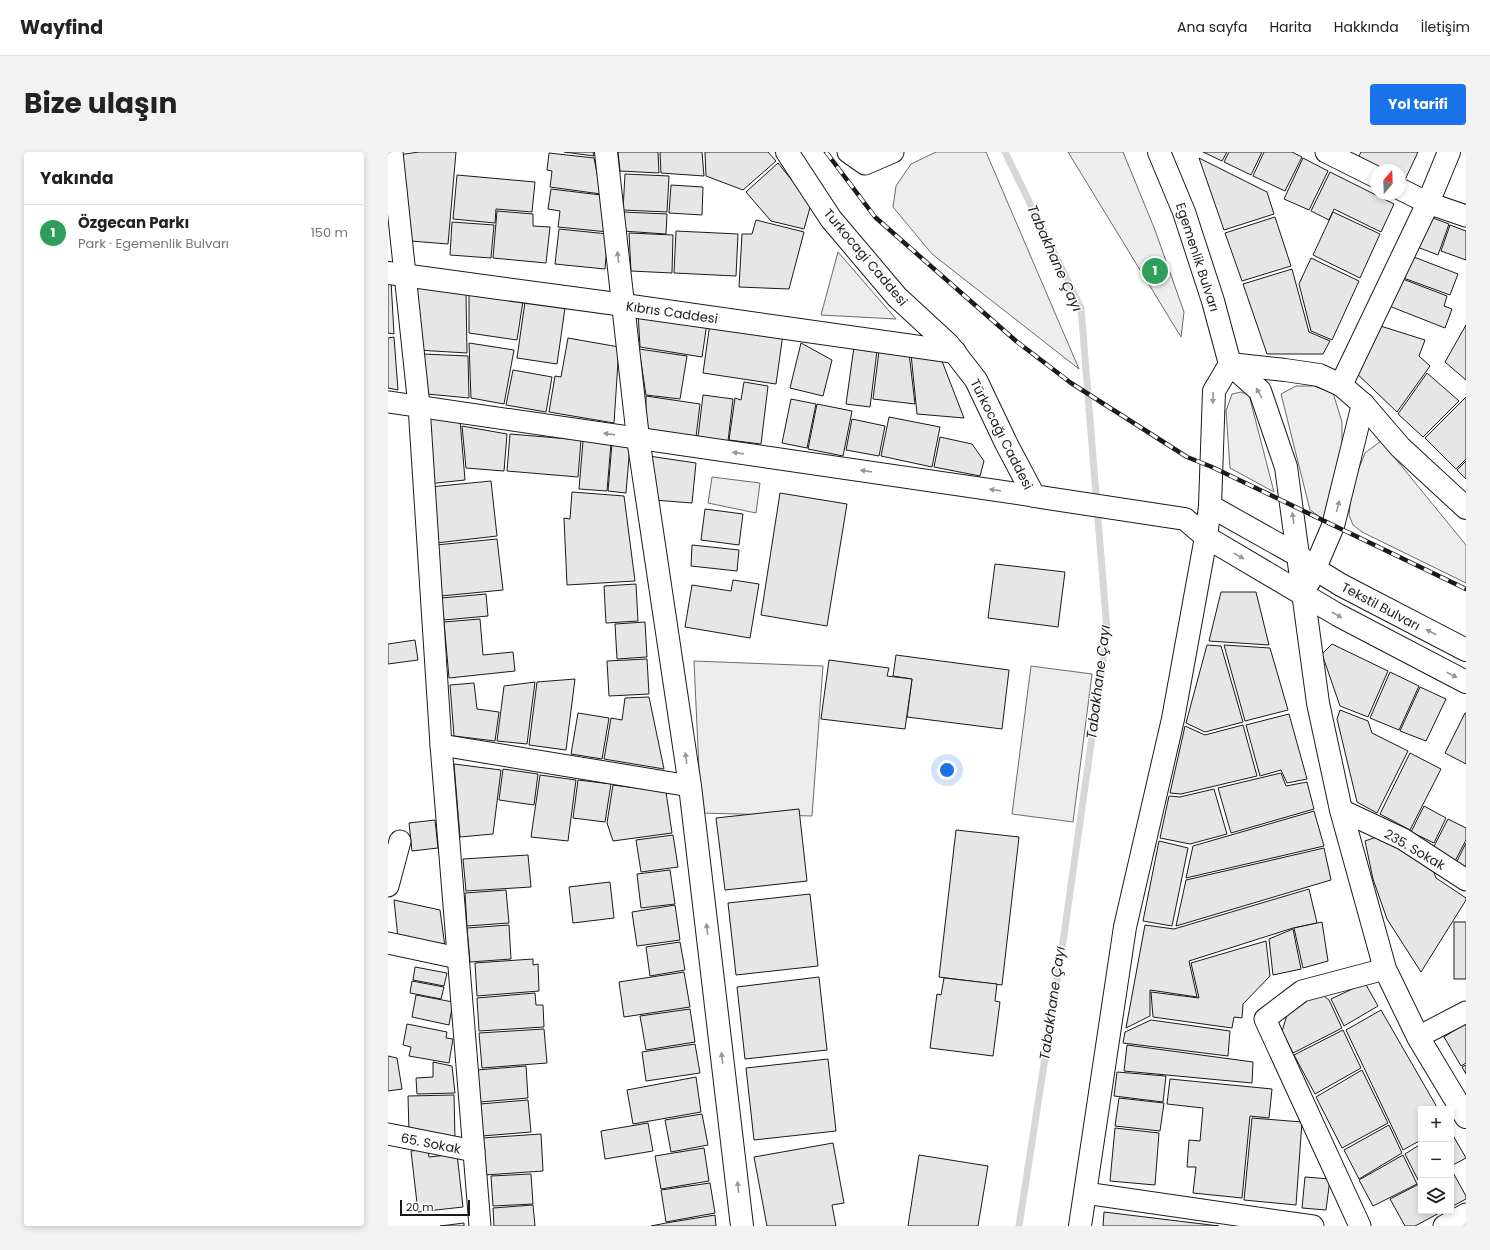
<!DOCTYPE html>
<html lang="tr">
<meta charset="utf-8">
<style>
:root{--surface:#fff;--page:#f2f2f2;--text:#222;--muted:#767676;--line:#e0e0e0;--accent:#1a73e8}
body{margin:0;font-family:Poppins,sans-serif;background:var(--page);color:var(--text)}
.controls{position:absolute;right:12px;bottom:12px;display:grid;overflow:hidden;border-radius:4px;box-shadow:0 2px 6px #0003}
.controls button{width:36px;height:36px;display:grid;place-items:center;padding:0;border:0;border-bottom:1px solid var(--line);background:var(--surface);color:var(--text);font:20px sans-serif}
.compass{position:absolute;left:982px;top:12px;width:36px;height:36px;border-radius:50%;background:var(--surface);box-shadow:0 2px 6px #0003;rotate:19deg}
.scale{position:absolute;left:12px;bottom:10px;width:70px;box-sizing:border-box;padding-left:4px;border:2px solid #1a1a1a;border-top:0;font-size:11px;line-height:14px;white-space:nowrap;color:#1a1a1a;-webkit-text-stroke:3px #fff;paint-order:stroke}
.you{position:absolute;left:559px;top:618px;width:14px;height:14px;margin:-10px;border:3px solid #fff;border-radius:50%;background:#1a73e8;box-shadow:0 0 0 6px #1a73e833}
.badge{display:grid;place-items:center;width:26px;height:26px;border-radius:50%;background:var(--accent);color:#fff;font-size:13px;font-weight:700}
.pin{position:absolute;translate:-50% -50%;border:2px solid #fff;box-shadow:0 1px 4px #0006}
.list{margin:0;padding:0;list-style:none}
h2{display:flex;justify-content:space-between;align-items:center;height:52px;margin:0;padding:0 16px;font-size:17px}
h2 small{font-size:13px;font-weight:400;color:var(--muted)}
.list li{display:grid;grid-template-columns:26px 1fr auto;gap:12px;align-items:center;box-sizing:border-box;height:56px;padding:0 16px;border-top:1px solid var(--line)}
.list b{display:block;font-size:15px;white-space:nowrap}
.list p{margin:0;font-size:13px;white-space:nowrap;color:var(--muted)}
.list em{font-size:13px;font-style:normal;color:var(--muted)}
.icon{flex:none;width:22px;height:22px;fill:none;stroke:currentColor;stroke-width:2;stroke-linecap:round;stroke-linejoin:round}
.map{position:relative;flex:none;width:1078px;height:1074px;overflow:hidden;border-radius:4px}
header{display:flex;align-items:center;gap:24px;box-sizing:border-box;height:56px;padding:0 20px;background:var(--surface);border-bottom:1px solid var(--line)}
header strong{font-size:19px}
nav{display:flex;gap:22px;margin-inline-start:auto;font-size:14px}
.intro{display:flex;align-items:center;justify-content:space-between;box-sizing:border-box;height:96px;padding:0 24px}
h1{margin:0;font-size:28px}
.button{padding:10px 18px;border-radius:4px;background:var(--accent);color:#fff;font-size:14px;font-weight:700}
main{display:flex;gap:24px;padding:0 24px}
aside{flex:1;background:var(--surface);border-radius:4px;box-shadow:0 2px 6px #0003}
.map>svg:first-child{display:block}
.green{fill:#ededed;stroke:#6a6a6a}
.lines{fill:none;stroke-linecap:round;stroke-linejoin:round}
.stream{stroke:#d7d7d7;stroke-width:7}
.building{fill:#e6e6e6;stroke:#1a1a1a}
.street-casing{stroke:#1a1a1a;stroke-width:23}
.secondary-casing{stroke:#1a1a1a;stroke-width:24}
.street{stroke:#fff;stroke-width:21}
.secondary{stroke:#fff;stroke-width:22}
.rail-casing{stroke:#1a1a1a;stroke-width:4.5}
.rail{stroke:#fff;stroke-width:3;stroke-dasharray:9;stroke-linecap:butt}
.oneway{fill:#989898}
.labels{text-anchor:middle;stroke-width:3;stroke-linejoin:round;paint-order:stroke}
.street-label{font-size:13px;fill:#1a1a1a;stroke:#fff}
.water-label{font-size:14px;font-style:italic;fill:#1a1a1a;stroke:#fff}
</style>
<header>
<strong>Wayfind</strong>
<nav><a>Ana sayfa</a><a>Harita</a><a>Hakkında</a><a>İletişim</a></nav>
</header>
<div class="intro"><h1>Bize ulaşın</h1><a class="button">Yol tarifi</a></div>
<main>
<aside>
<h2>Yakında<small></small></h2>
<ul class="list">
<li><span class="badge" style="background:#2e9e5b">1</span><div><b>Özgecan Parkı</b><p>Park · Egemenlik Bulvarı</p></div><em>150 m</em></li>
</ul>
</aside>
<div class="map">
<svg width="1078" height="1074" viewBox="0 0 1078 1074">
<rect width="100%" height="100%" fill="#fff"/>
<g class="green">
<polygon points="548,0 598,0 691,217 544,102 505,55 508,34 523,12"/>
<polygon points="680,0 735,0 767,78 796,160 793,185"/>
<polygon points="450,100 508,167 433,163"/>
<polygon points="908,234 926,234 945,241 954,270 954,310 935,367 922,358 893,242"/>
<polygon points="853,240 861,243 886,340 842,316 838,259 844,242"/>
<polygon points="993,289 1078,393 1078,431 974,380 965,373 961,363 964,334 977,301"/>
<polygon points="324,325 372,331 368,361 320,351"/>
<polygon points="306,509 435,514 424,664 313,661"/>
<polygon points="643,514 704,522 685,670 624,662"/>
</g>
<g class="lines">
<polyline class="stream" points="617,0 693,156 719,479 675,790 631,1074"/>
</g>
<g class="building">
<polygon points="31,0 68,0 60,92 23,89 10,3"/>
<polygon points="176,0 205,0 206,4"/>
<polygon points="230,0 270,0 271,21 232,19"/>
<polygon points="272,0 314,0 316,24 273,21"/>
<polygon points="317,0 380,0 388,9 355,38 318,24"/>
<polygon points="815,0 839,0 834,9"/>
<polygon points="841,0 874,0 863,23 836,10"/>
<polygon points="876,0 904,0 914,5 897,39 865,24"/>
<polygon points="973,0 1030,0 1016,30 1012,28 1012,18 992,18 970,6"/>
<polygon points="161,1 206,6 213,42 162,35 164,19 159,18"/>
<polygon points="811,6 879,40 886,62 836,78"/>
<polygon points="915,6 940,19 921,58 896,47"/>
<polygon points="390,11 423,52 416,77 383,69 358,40"/>
<polygon points="942,20 1006,52 993,80 946,57 941,68 923,59"/>
<polygon points="237,22 281,24 279,60 235,58"/>
<polygon points="69,23 147,30 144,60 108,57 107,71 65,67"/>
<polygon points="283,33 315,35 314,63 281,61"/>
<polygon points="163,37 213,43 220,80 170,75 172,59 160,57"/>
<polygon points="109,59 145,62 145,74 162,75 158,111 105,106"/>
<polygon points="235,60 279,62 278,82 234,79"/>
<polygon points="945,60 992,82 972,126 925,103"/>
<polygon points="1037,63 1061,72 1050,103 1024,93"/>
<polygon points="887,65 903,114 854,129 837,81"/>
<polygon points="368,68 416,80 401,137 351,135 354,82 364,82"/>
<polygon points="64,70 106,73 103,106 62,103"/>
<polygon points="1062,73 1078,79 1078,108 1053,99"/>
<polygon points="171,77 220,82 217,117 167,112"/>
<polygon points="288,79 350,82 348,124 286,121"/>
<polygon points="241,81 285,83 284,121 243,119"/>
<polygon points="1018,102 1070,122 1062,143 1010,124"/>
<polygon points="923,106 971,129 944,188 923,179 911,132"/>
<polygon points="904,117 921,180 942,189 935,202 879,202 855,132"/>
<polygon points="1007,124 1059,144 1056,154 1064,157 1057,176 996,152"/>
<polygon points="0,129 3,129 6,182 0,181"/>
<polygon points="24,132 78,141 79,201 29,198"/>
<polygon points="81,141 135,149 129,188 81,181"/>
<polygon points="137,150 177,156 169,212 129,206"/>
<polygon points="250,160 319,171 314,205 252,195"/>
<polygon points="322,171 395,182 388,232 315,221"/>
<polygon points="983,171 1037,188 1031,204 1042,214 1009,260 964,217"/>
<polygon points="1078,173 1078,228 1057,210"/>
<polygon points="6,185 10,238 0,236 0,186"/>
<polygon points="180,186 231,195 226,271 161,260 167,224 173,225"/>
<polygon points="81,191 126,198 116,252 83,246"/>
<polygon points="413,191 444,208 435,244 402,236"/>
<polygon points="466,195 489,199 482,255 458,252"/>
<polygon points="251,197 299,204 292,247 258,243"/>
<polygon points="491,199 521,201 527,252 485,247"/>
<polygon points="35,202 80,204 81,246 39,242"/>
<polygon points="523,202 552,204 576,266 529,262"/>
<polygon points="125,218 164,225 158,260 118,253"/>
<polygon points="1039,221 1071,249 1035,285 1010,262"/>
<polygon points="356,230 380,234 373,292 341,288 347,246 353,248"/>
<polygon points="315,243 345,247 340,289 310,285"/>
<polygon points="258,244 312,252 308,285 258,278"/>
<polygon points="1078,245 1078,307 1068,317 1037,286"/>
<polygon points="403,247 428,252 419,296 394,291"/>
<polygon points="429,252 464,259 455,304 420,297"/>
<polygon points="41,261 72,268 77,328 39,332"/>
<polygon points="501,265 552,275 544,315 493,304"/>
<polygon points="464,267 497,274 491,304 458,298"/>
<polygon points="74,274 119,282 116,319 78,316"/>
<polygon points="122,282 193,288 190,325 119,319"/>
<polygon points="552,285 584,292 596,309 592,324 546,315"/>
<polygon points="195,289 223,291 219,339 191,337"/>
<polygon points="224,291 242,293 238,341 220,339"/>
<polygon points="261,304 308,311 304,351 266,348"/>
<polygon points="1078,309 1078,327 1069,318"/>
<polygon points="103,329 109,384 48,391 42,335"/>
<polygon points="184,340 236,344 247,429 179,433 176,366 182,367"/>
<polygon points="392,341 459,352 439,474 373,463"/>
<polygon points="317,357 355,362 351,393 313,388"/>
<polygon points="109,387 115,438 53,444 48,393"/>
<polygon points="304,393 351,398 349,419 303,414"/>
<polygon points="607,412 677,420 670,475 600,466"/>
<polygon points="345,428 371,432 362,486 297,475 304,433 343,439"/>
<polygon points="248,432 250,469 218,471 216,434"/>
<polygon points="833,440 868,440 881,493 821,489"/>
<polygon points="98,442 100,464 56,468 53,446"/>
<polygon points="92,467 95,503 125,500 127,519 61,526 56,470"/>
<polygon points="257,470 259,505 229,507 227,472"/>
<polygon points="27,488 30,508 0,512 0,492"/>
<polygon points="944,492 1000,519 980,565 952,554 934,502"/>
<polygon points="819,493 833,494 855,570 817,580 798,571"/>
<polygon points="836,493 882,496 900,558 857,569"/>
<polygon points="508,503 621,518 614,577 519,565 524,527 505,524"/>
<polygon points="259,507 261,542 221,544 219,509"/>
<polygon points="441,508 501,516 499,524 524,527 517,577 433,567"/>
<polygon points="1002,520 1031,534 1011,578 982,566"/>
<polygon points="187,527 178,598 141,593 149,530"/>
<polygon points="147,530 139,592 109,589 116,534"/>
<polygon points="86,531 89,557 111,560 107,589 66,584 62,533"/>
<polygon points="1032,535 1058,547 1038,589 1012,579"/>
<polygon points="261,545 276,617 216,607 223,566 234,568 237,546"/>
<polygon points="952,558 980,569 984,581 1020,599 989,661 969,650 949,567"/>
<polygon points="190,561 221,566 214,607 183,602"/>
<polygon points="1077,561 1078,561 1078,612 1057,601"/>
<polygon points="901,562 919,627 899,631 893,618 872,624 858,573"/>
<polygon points="855,573 869,624 793,642 782,641 797,574 817,583"/>
<polygon points="1022,601 1053,617 1022,678 992,662"/>
<polygon points="66,612 113,618 105,682 72,685"/>
<polygon points="115,617 150,622 146,653 111,648"/>
<polygon points="893,621 898,634 919,630 926,657 843,681 830,636"/>
<polygon points="152,623 188,628 180,689 143,685"/>
<polygon points="190,628 223,632 217,670 185,666"/>
<polygon points="225,633 278,640 284,681 225,689 219,671"/>
<polygon points="826,637 839,682 802,692 772,686 781,644 792,645"/>
<polygon points="1036,654 1058,666 1046,691 1023,680"/>
<polygon points="411,657 419,729 337,738 328,666"/>
<polygon points="926,659 936,694 798,726 805,694"/>
<polygon points="1060,667 1078,676 1078,688 1065,713 1042,702"/>
<polygon points="47,668 50,696 24,699 21,671"/>
<polygon points="568,678 631,685 614,833 551,825"/>
<polygon points="285,683 290,715 253,720 248,688"/>
<polygon points="991,684 1043,713 1048,726 1078,746 1078,748 1033,820 999,767 985,727 977,689"/>
<polygon points="771,689 800,696 784,774 755,769"/>
<polygon points="1078,691 1078,719 1067,713"/>
<polygon points="936,696 943,728 788,774 798,728"/>
<polygon points="140,703 143,735 78,739 75,707"/>
<polygon points="282,718 287,752 253,756 249,722"/>
<polygon points="222,730 226,766 185,771 181,735"/>
<polygon points="921,737 929,771 905,776 801,809 809,845 762,838 762,864 738,876 757,773 786,777"/>
<polygon points="118,738 121,771 79,774 77,741"/>
<polygon points="422,742 430,814 348,823 340,751"/>
<polygon points="6,748 52,758 57,795 10,786"/>
<polygon points="287,753 292,788 249,794 244,760"/>
<polygon points="934,770 940,809 915,816 906,776"/>
<rect x="1066" y="770" width="12" height="57"/>
<polygon points="121,773 123,807 82,810 79,776"/>
<polygon points="905,777 913,817 885,823 881,787"/>
<polygon points="878,789 882,824 855,852 854,866 846,865 844,876 765,865 763,840 811,846 803,811"/>
<polygon points="292,790 297,818 262,824 258,795"/>
<polygon points="145,807 145,813 150,812 151,839 89,844 87,811"/>
<polygon points="27,815 59,821 56,834 25,828"/>
<polygon points="296,820 302,855 236,865 231,830"/>
<polygon points="431,825 439,898 357,907 349,835"/>
<polygon points="556,826 609,832 607,849 612,850 605,904 542,896 549,842 553,843"/>
<polygon points="24,829 56,835 53,847 22,841"/>
<polygon points="977,831 990,854 956,874 943,847"/>
<polygon points="147,841 148,853 155,853 156,875 91,879 89,846"/>
<polygon points="932,841 941,848 954,876 905,901 894,879 901,857"/>
<polygon points="28,843 65,850 61,873 24,865"/>
<polygon points="302,857 307,890 258,898 252,864"/>
<polygon points="993,858 1050,957 1033,957 1033,988 1015,998 958,878"/>
<polygon points="763,868 842,879 840,904 735,891 737,880"/>
<polygon points="1078,871 1078,911 1073,914 1056,885"/>
<polygon points="19,872 59,880 58,886 65,887 61,911 21,904 23,895 15,893"/>
<polygon points="156,877 159,911 94,916 91,881"/>
<polygon points="955,878 973,916 927,942 906,903"/>
<polygon points="307,892 312,921 258,929 254,900"/>
<polygon points="739,893 865,910 864,931 736,919"/>
<polygon points="0,904 9,906 14,937 0,939"/>
<polygon points="440,907 448,979 366,988 358,916"/>
<polygon points="45,910 64,914 67,941 29,942 28,926 45,925"/>
<polygon points="1078,913 1078,922 1074,915"/>
<polygon points="138,914 140,946 92,950 89,918"/>
<polygon points="974,918 1000,971 954,996 928,945"/>
<polygon points="729,920 778,924 775,950 726,944"/>
<polygon points="308,925 313,960 245,972 239,938"/>
<polygon points="782,927 884,937 881,966 862,964 854,1046 805,1041 808,1015 799,1015 801,988 812,989 815,956 779,952"/>
<polygon points="66,943 67,987 21,981 20,944"/>
<polygon points="731,946 776,951 772,979 727,974"/>
<polygon points="140,948 143,980 94,984 92,952"/>
<polygon points="314,962 320,993 283,1000 277,968"/>
<polygon points="864,966 914,970 908,1053 856,1048"/>
<polygon points="260,971 265,999 217,1007 213,979"/>
<polygon points="1001,973 1014,1001 971,1027 956,998"/>
<polygon points="727,976 771,981 767,1033 722,1029"/>
<polygon points="1063,980 1078,1006 1063,1014"/>
<polygon points="153,982 155,1019 97,1023 94,986"/>
<polygon points="445,991 456,1051 444,1053 448,1074 379,1074 366,1005"/>
<polygon points="1033,992 1033,1029 1031,1030 1017,1002"/>
<polygon points="316,996 321,1029 273,1037 267,1004"/>
<polygon points="40,997 41,1005 69,1002 75,1055 30,1060 23,999"/>
<polygon points="531,1003 600,1014 590,1074 520,1074"/>
<polygon points="1015,1003 1029,1032 985,1054 971,1028"/>
<polygon points="1063,1017 1078,1044 1078,1047 1063,1055"/>
<polygon points="143,1022 145,1052 105,1054 103,1024"/>
<polygon points="917,1025 942,1027 938,1058 914,1056"/>
<polygon points="322,1031 327,1061 278,1070 273,1038"/>
<polygon points="1033,1031 1033,1059 1055,1059 1027,1074 1017,1074 1002,1047"/>
<polygon points="145,1053 147,1074 106,1074 105,1056"/>
<polygon points="716,1060 831,1074 715,1074"/>
<polygon points="327,1063 328,1074 263,1074 278,1071"/>
<polygon points="76,1071 76,1074 52,1074"/>
</g>
<g class="lines">
<defs>
<g id="street">
<polyline points="4,0 31,254 53,593 92,1074"/>
<polyline points="460,0 477,12 505,0"/>
<polyline points="938,0 988,25"/>
<polyline points="1012,37 1040,51 1078,64"/>
<polyline points="0,250 646,344"/>
<polyline points="53,593 302,634"/>
<polyline points="953,658 1015,687 1078,728"/>
<polyline points="0,734 12,689"/>
<polyline points="0,791 70,806"/>
<polyline points="1030,885 1078,860"/>
<polyline points="0,982 86,999"/>
<polyline points="697,1041 925,1074"/>
<polyline points="972,1074 877,867 914,839 997,817"/>
<polyline points="1056,1074 1078,1062"/>
</g>
<g id="secondary">
<polyline points="218,0 250,286 302,634 354,1074"/>
<polyline points="399,0 443,67 509,145 560,192 588,228 618,291 646,344 797,367 818,385 950,463 1078,530"/>
<polyline points="771,0 796,60 825,149 842,212"/>
<polyline points="0,121 236,153 567,200"/>
<polyline points="842,212 872,239 898,315 930,551 953,658 997,817 1030,885 1078,965"/>
<polyline points="842,212 897,218 931,223 953,233 975,252 1012,295 1078,356"/>
<polyline points="953,233 1040,51 1061,0"/>
<polyline points="822,354 911,404 927,417 953,433 1078,498"/>
<polyline points="921,430 945,374 975,252"/>
<polyline points="692,1074 737,775 785,567 818,385 822,354 826,239 842,212"/>
</g>
</defs>
<use href="#street" class="street-casing"/>
<use href="#secondary" class="secondary-casing"/>
<use href="#street" class="street"/>
<use href="#secondary" class="secondary"/>
<defs>
<polyline id="rail" points="438,0 487,65 628,189 683,231 799,305 824,315 1078,437"/>
</defs>
<use href="#rail" class="rail-casing"/>
<use href="#rail" class="rail"/>
</g>
<defs><path id="oneway-solid" d="M-6-.8H1V-3.2L6.5 0L1 3.2V.8H-6Z"/></defs>
<g class="oneway">
<use href="#oneway-solid" transform="translate(230 105) rotate(-97)"/>
<use href="#oneway-solid" transform="translate(871 241) rotate(-120)"/>
<use href="#oneway-solid" transform="translate(825 246) rotate(92)"/>
<use href="#oneway-solid" transform="translate(221 282) rotate(-172)"/>
<use href="#oneway-solid" transform="translate(350 301) rotate(-172)"/>
<use href="#oneway-solid" transform="translate(478 319) rotate(-172)"/>
<use href="#oneway-solid" transform="translate(607 338) rotate(-172)"/>
<use href="#oneway-solid" transform="translate(950 354) rotate(-76)"/>
<use href="#oneway-solid" transform="translate(905 366) rotate(-98)"/>
<use href="#oneway-solid" transform="translate(851 404) rotate(30)"/>
<use href="#oneway-solid" transform="translate(949 463) rotate(30)"/>
<use href="#oneway-solid" transform="translate(1043 480) rotate(-152)"/>
<use href="#oneway-solid" transform="translate(1064 523) rotate(27)"/>
<use href="#oneway-solid" transform="translate(298 606) rotate(-98)"/>
<use href="#oneway-solid" transform="translate(319 777) rotate(-97)"/>
<use href="#oneway-solid" transform="translate(334 906) rotate(-97)"/>
<use href="#oneway-solid" transform="translate(350 1035) rotate(-97)"/>
</g>
<g class="labels">
<g class="street-label">
<text transform="translate(478 105) rotate(50)" y="5">Turkocagi Caddesi</text>
<text transform="translate(810 105) rotate(72)" y="5">Egemenlik Bulvarı</text>
<text transform="translate(284 160) rotate(8)" y="5">Kıbrıs Caddesi</text>
<text transform="translate(614 282) rotate(63)" y="5">Türkocağı Caddesi</text>
<text transform="translate(993 454) rotate(28)" y="5">Tekstil Bulvarı</text>
<text transform="translate(1027 697) rotate(30)" y="5">235. Sokak</text>
<text transform="translate(43 991) rotate(11)" y="5">65. Sokak</text>
</g>
<g class="water-label">
<text transform="translate(667 106) rotate(66)" y="5">Tabakhane Çayı</text>
<text transform="translate(710 530) rotate(-83)" y="5">Tabakhane Çayı</text>
<text transform="translate(664 851) rotate(-82)" y="5">Tabakhane Çayı</text>
</g>
</g>
</svg>
<div class="controls">
<button>+</button>
<button>−</button>
<button><svg class="icon" aria-label="layers" viewBox="0 0 24 24"><path d="M12 4l9 5-9 5-9-5zM3 14l9 5 9-5"/></svg></button>
</div>
<svg class="compass" viewBox="-18 -18 36 36"><path d="M0-13l5 13h-10z" fill="#e53935"/><path d="M0 13l5-13h-10z" fill="#767676"/></svg>
<div class="scale">20 m</div>
<div class="you"></div>
<div class="pin badge" style="left:767px;top:119px;background:#2e9e5b">1</div>
</div>
</main>
